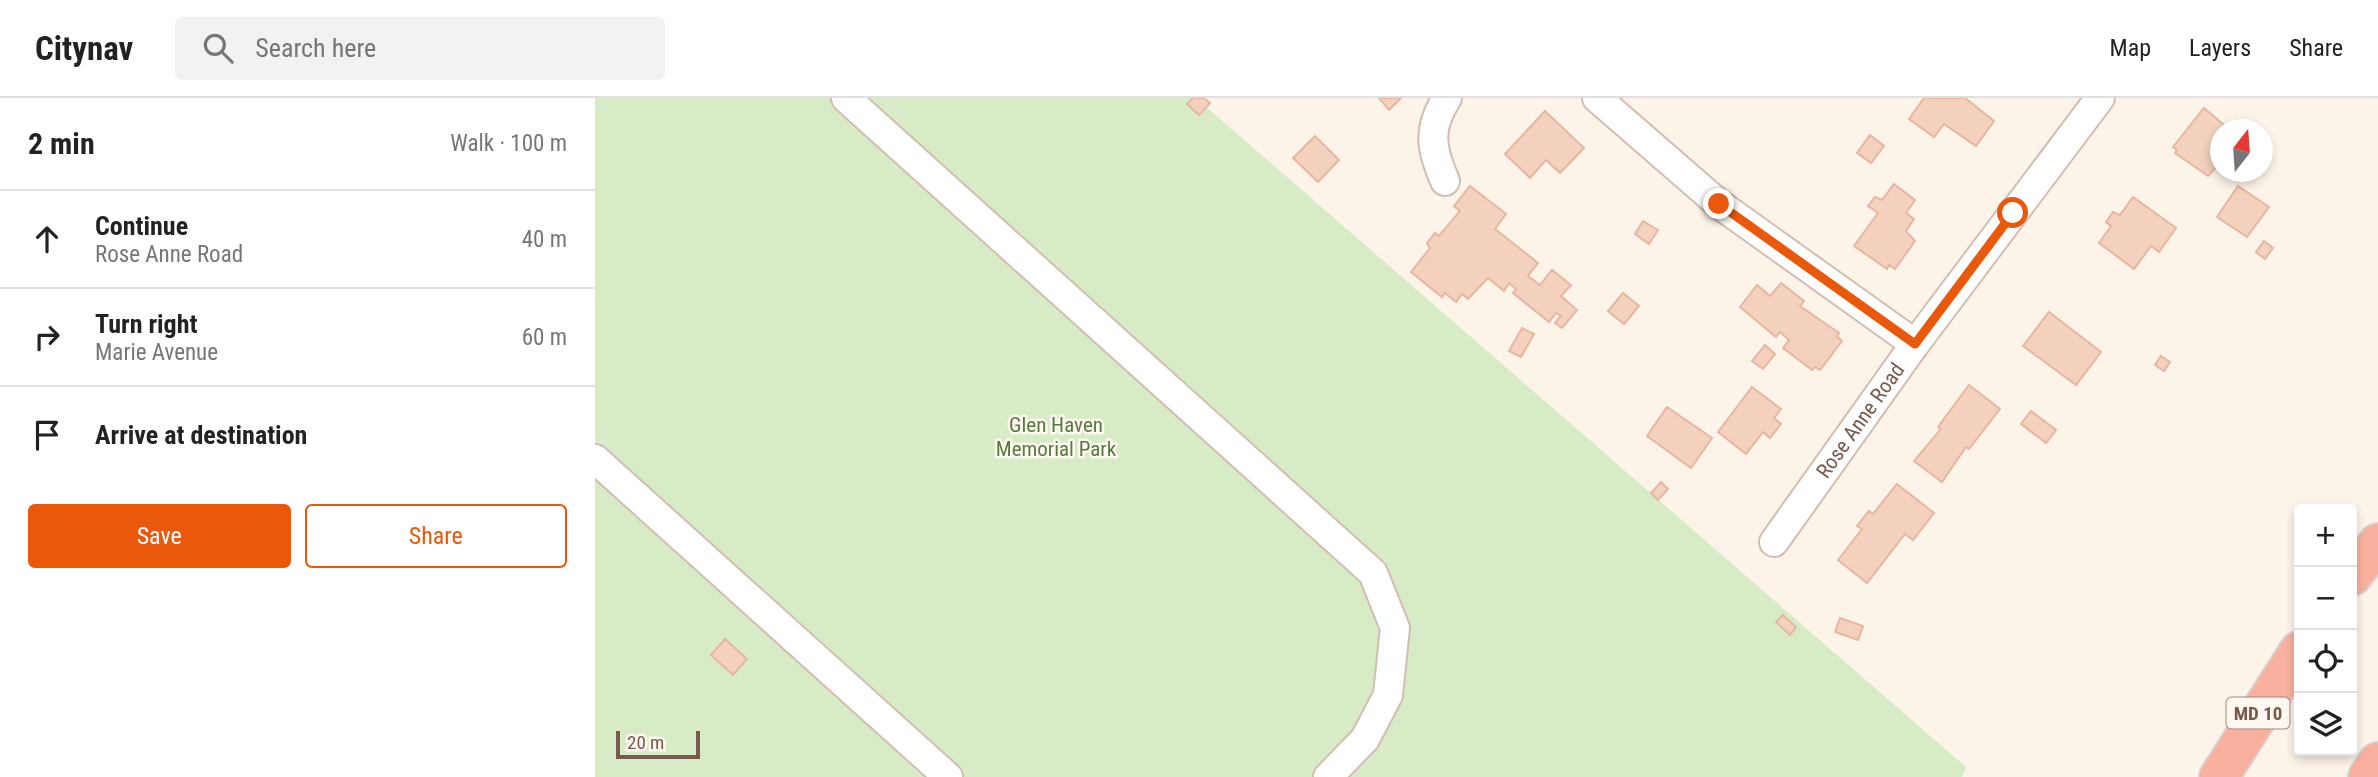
<!DOCTYPE html>
<meta charset="utf-8">
<style>
:root{--surface:#fff;--page:#f2f2f2;--text:#222;--muted:#767676;--line:#e0e0e0;--accent:#ea580c}
body{margin:0;font-family:"Roboto Condensed",sans-serif;background:var(--page);color:var(--text)}
.controls{position:absolute;right:21px;bottom:21px;display:grid;overflow:hidden;border-radius:7px;box-shadow:0 4px 10px #0003}
.controls button{width:63px;height:63px;display:grid;place-items:center;padding:0;border:0;border-bottom:2px solid var(--line);background:var(--surface);color:var(--text);font:35px sans-serif}
.compass{position:absolute;left:1615px;top:21px;width:63px;height:63px;border-radius:50%;background:var(--surface);box-shadow:0 4px 10px #0003;rotate:17deg}
.scale{position:absolute;left:21px;bottom:18px;width:84px;box-sizing:border-box;padding-left:7px;border:4px solid #79594b;border-top:0;font-size:19px;line-height:24px;white-space:nowrap;color:#79594b;-webkit-text-stroke:5px #fff8f0;paint-order:stroke}
.stop{position:absolute;width:21px;height:21px;margin:-16px;border:5px solid #ea580c;border-radius:50%;background:#fff}
.stop.end{background:#ea580c;border-color:#fff;box-shadow:0 2px 7px #0008}
.list{margin:0;padding:0;list-style:none}
h2{display:flex;justify-content:space-between;align-items:center;height:91px;margin:0;padding:0 28px;font-size:30px}
h2 small{font-size:23px;font-weight:400;color:var(--muted)}
.list li{display:grid;grid-template-columns:46px 1fr auto;gap:21px;align-items:center;box-sizing:border-box;height:98px;padding:0 28px;border-top:2px solid var(--line)}
.list b{display:block;font-size:26px;white-space:nowrap}
.list p{margin:0;font-size:23px;white-space:nowrap;color:var(--muted)}
.list em{font-size:23px;font-style:normal;color:var(--muted)}
.actions{display:flex;gap:14px;padding:21px 28px}
.actions a{flex:1;padding:16px 0;border:2px solid var(--accent);border-radius:7px;text-align:center;font-size:24px;color:var(--accent)}
.actions .main{background:var(--accent);color:#fff}
.icon{flex:none;width:38px;height:38px;fill:none;stroke:currentColor;stroke-width:2;stroke-linecap:round;stroke-linejoin:round}
.map{position:relative;flex:none;width:1783px;height:679px;overflow:hidden}
header{display:flex;align-items:center;gap:42px;box-sizing:border-box;height:98px;padding:0 35px;background:var(--surface);border-bottom:2px solid var(--line)}
header strong{font-size:33px}
nav{display:flex;gap:38px;margin-inline-start:auto;font-size:24px}
.search{width:490px;height:63px;background:var(--page);display:flex;align-items:center;gap:18px;box-sizing:border-box;padding:0 24px;border-radius:7px;color:var(--muted);font-size:26px}
main{display:flex}
aside{flex:1;background:var(--surface)}
.map>svg:first-child{display:block}
.green{fill:#d7ecc6}
.building{fill:#f4d1bf;stroke:#e7b69f;stroke-width:2}
.lines{fill:none;stroke-linecap:round;stroke-linejoin:round}
.minor-casing{stroke:#d3bdb0;stroke-width:32}
.highway-casing{stroke:#d9d1cd;stroke-width:42}
.minor{stroke:#fff;stroke-width:28}
.highway{stroke:#f9b09e;stroke-width:38}
.route{stroke:#ea580c;stroke-width:9}
.labels{text-anchor:middle;stroke-width:5;stroke-linejoin:round;paint-order:stroke}
.shield{fill:#fff8f0;stroke:#a1897c;stroke-width:2}
.shield-label{font-size:19px;font-weight:bold;fill:#79594b}
.street-label{font-size:21px;fill:#79594b;stroke:#fff8f0}
.park-label{font-size:21px;fill:#537a3f;stroke:#fff8f0}
</style>
<header>
<strong>Citynav</strong>
<div class="search"><svg class="icon" aria-label="search" viewBox="0 0 24 24"><circle cx="10" cy="10" r="6"/><path d="M15 15l6 6"/></svg>Search here</div>
<nav><a>Map</a><a>Layers</a><a>Share</a></nav>
</header>
<main>
<aside>
<h2>2 min<small>Walk · 100 m</small></h2>
<ul class="list">
<li><svg class="icon" aria-label="ahead" viewBox="0 0 24 24"><path d="M12 20V5M6 11l6-6 6 6"/></svg><div><b>Continue</b><p>Rose Anne Road</p></div><em>40 m</em></li>
<li><svg class="icon" aria-label="right" viewBox="0 0 24 24"><path d="M7 20v-9h11M14 6l5 5-5 5"/></svg><div><b>Turn right</b><p>Marie Avenue</p></div><em>60 m</em></li>
<li><svg class="icon" aria-label="arrive" viewBox="0 0 24 24"><path d="M6 21V4h12l-3 4 3 4H6"/></svg><div><b>Arrive at destination</b></div></li>
</ul>
<div class="actions"><a class="main">Save</a><a>Share</a></div>
</aside>
<div class="map">
<svg width="1783" height="679" viewBox="0 0 1783 679">
<rect width="100%" height="100%" fill="#fdf4e9"/>
<polygon class="green" points="0,0 601,0 1371,669 1367,679 0,679"/>
<g class="building">
<polygon points="598,0 609,0 615,5 604,17 592,6"/>
<polygon points="784,0 806,0 794,12"/>
<polygon points="1329,0 1370,0 1399,23 1381,48 1349,26 1339,39 1314,21"/>
<polygon points="1609,10 1635,32 1626,32 1626,64 1613,78 1580,55 1582,52 1578,49"/>
<polygon points="950,13 989,50 965,75 951,62 935,80 910,56"/>
<polygon points="1275,37 1289,48 1276,65 1262,55"/>
<polygon points="720,38 744,62 723,84 698,60"/>
<polygon points="1299,86 1320,102 1311,115 1319,121 1311,133 1320,143 1300,171 1294,167 1292,171 1259,148 1283,115 1273,108 1280,99 1287,102"/>
<polygon points="875,88 911,116 900,131 943,165 933,178 945,187 957,172 976,187 966,198 982,212 967,230 960,225 966,218 961,215 954,224 918,195 921,191 914,185 909,193 893,180 873,201 867,196 861,204 850,195 847,199 816,174 835,150 832,145 840,135 844,138 865,113 859,108"/>
<polygon points="1643,88 1674,109 1652,139 1622,119"/>
<polygon points="1538,99 1581,130 1564,154 1556,148 1539,171 1504,145 1516,128 1511,124 1518,114 1525,117"/>
<polygon points="1048,123 1063,132 1054,146 1040,136"/>
<polygon points="1669,143 1678,150 1670,161 1661,154"/>
<polygon points="1186,185 1209,203 1205,208 1244,235 1242,238 1247,243 1225,272 1220,269 1217,272 1188,250 1194,242 1185,234 1181,239 1145,209 1162,187 1175,198"/>
<polygon points="1028,195 1044,208 1029,226 1013,213"/>
<polygon points="1454,214 1506,254 1481,287 1428,248"/>
<polygon points="927,230 939,236 926,259 914,253"/>
<polygon points="1170,247 1180,256 1168,271 1157,263"/>
<polygon points="1566,258 1575,264 1569,273 1560,267"/>
<polygon points="1374,287 1405,311 1374,351 1371,349 1347,384 1319,363 1346,331 1343,329"/>
<polygon points="1157,289 1186,311 1179,320 1186,326 1175,340 1168,334 1151,356 1123,334"/>
<polygon points="1072,309 1117,340 1096,370 1052,338"/>
<polygon points="1436,313 1461,332 1451,345 1426,326"/>
<polygon points="1066,384 1073,391 1063,402 1056,395"/>
<polygon points="1302,386 1339,415 1318,442 1310,436 1272,485 1243,462 1267,431 1262,428 1274,413 1278,416"/>
<polygon points="1188,517 1201,529 1195,537 1181,524"/>
<polygon points="1245,520 1268,528 1263,542 1240,534"/>
<polygon points="130,541 152,561 138,577 116,557"/>
</g>
<g class="lines">
<defs>
<g id="minor">
<polyline points="251,0 778,475 800,530 793,597 770,641 733,679"/>
<polyline points="1002,0 1124,106 1320,246"/>
<path d="M850,83C836,51 832,31 852,0"/>
<polyline points="0,361 353,679"/>
<path id="s1" d="M1179,444L1320,246L1505,0"/>
</g>
<g id="highway">
<polyline points="1757,478 1783,445"/>
<polyline points="1624,679 1704,553"/>
<polyline points="1773,679 1783,664"/>
</g>
</defs>
<use href="#minor" class="minor-casing"/>
<use href="#highway" class="highway-casing"/>
<use href="#minor" class="minor"/>
<use href="#highway" class="highway"/>
</g>
<g class="lines">
<polyline class="route" points="1124,106 1320,246 1418,115"/>
</g>
<g class="labels">
<rect class="shield" x="1631.5" y="599.5" width="63" height="31" rx="5"/>
<g class="shield-label">
<text x="1663" y="622">MD 10</text>
</g>
<g class="street-label">
<text dy="7" stroke="none"><textPath href="#s1" startOffset="149">Rose Anne Road</textPath></text>
</g>
<g class="park-label">
<text x="461" y="334">Glen Haven<tspan x="461" dy="24">Memorial Park</tspan></text>
</g>
</g>
</svg>
<div class="controls">
<button>+</button>
<button>−</button>
<button><svg class="icon" aria-label="locate" viewBox="0 0 24 24"><circle cx="12" cy="12" r="6"/><path d="M12 2v4M12 18v4M2 12h4M18 12h4"/></svg></button>
<button><svg class="icon" aria-label="layers" viewBox="0 0 24 24"><path d="M12 4l9 5-9 5-9-5zM3 14l9 5 9-5"/></svg></button>
</div>
<svg class="compass" viewBox="-18 -18 36 36"><path d="M0-13l5 13h-10z" fill="#e53935"/><path d="M0 13l5-13h-10z" fill="#767676"/></svg>
<div class="scale">20 m</div>
<div class="stop" style="left:1418px;top:115px"></div>
<div class="stop end" style="left:1124px;top:106px"></div>
</div>
</main>
